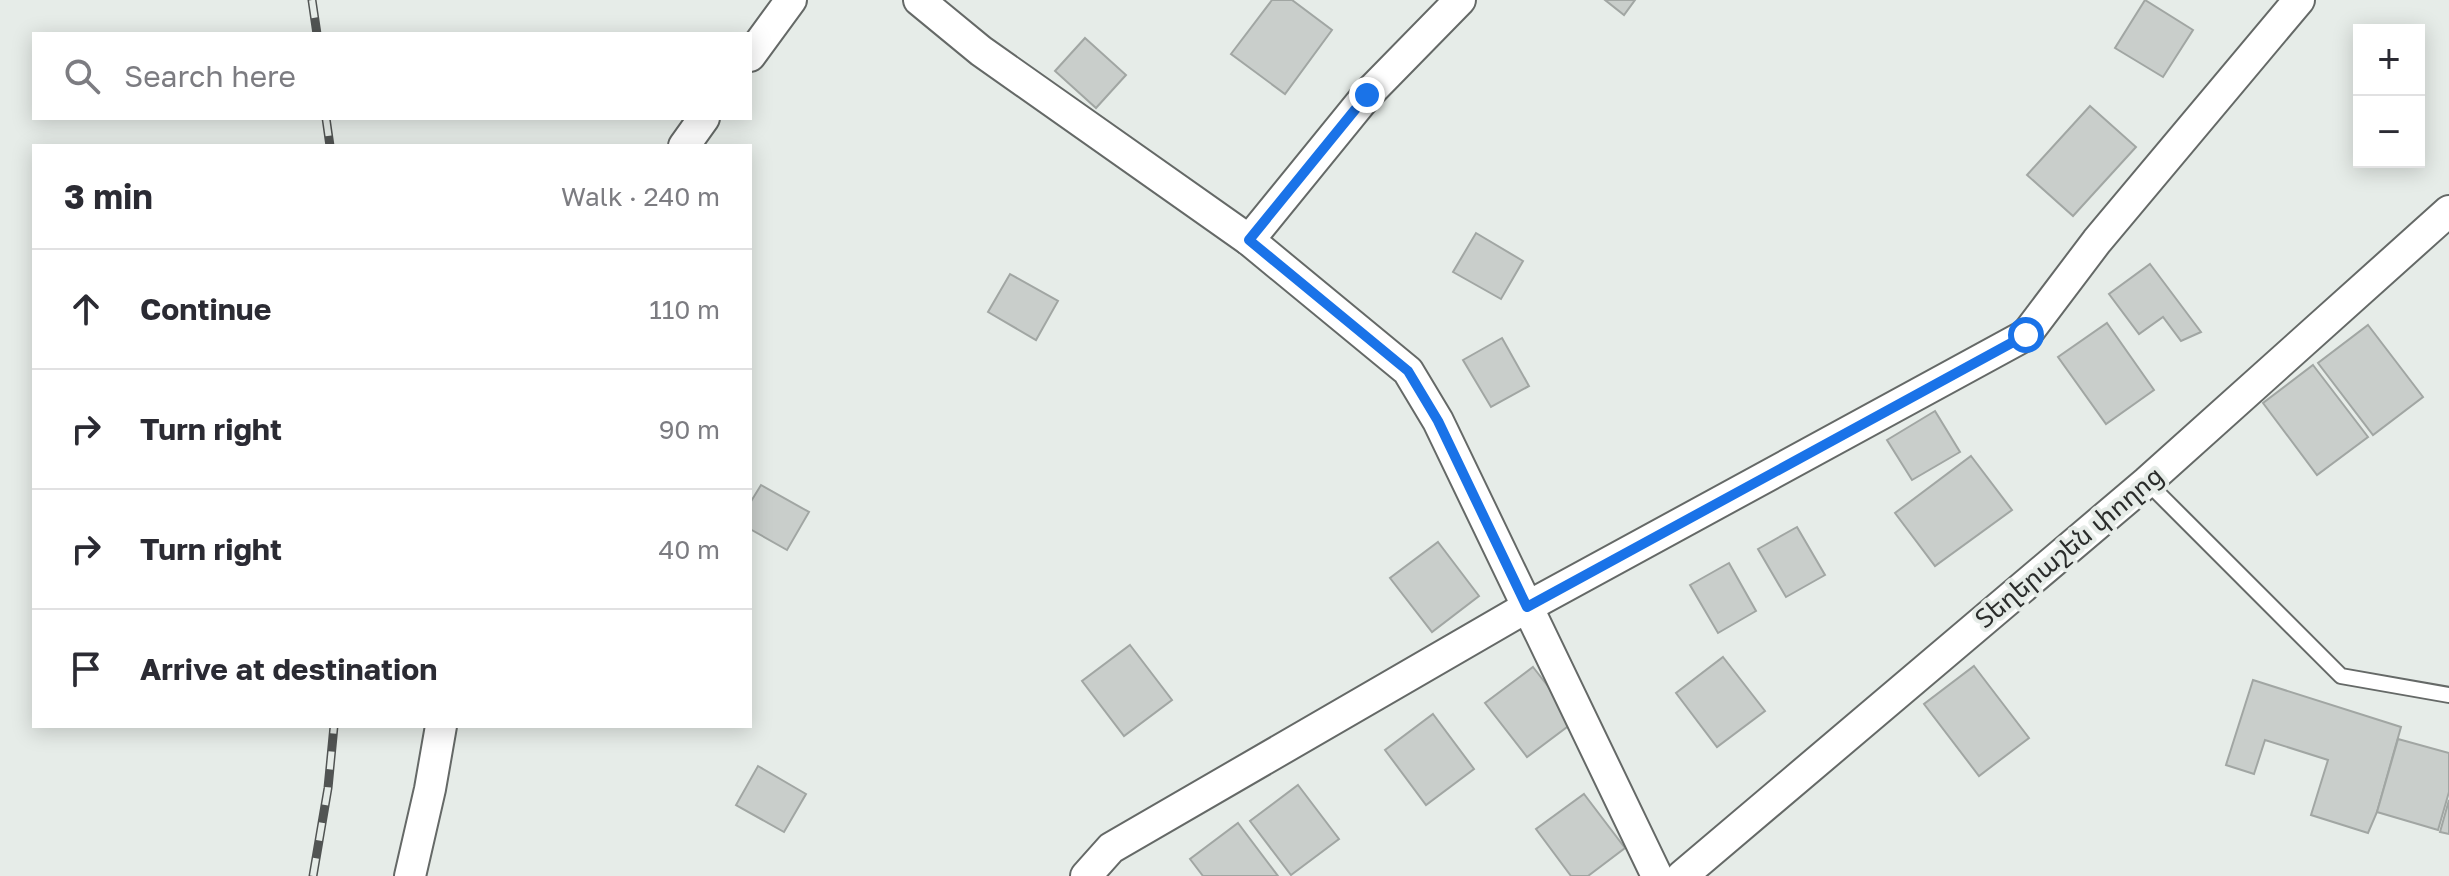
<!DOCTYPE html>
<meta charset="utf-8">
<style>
:root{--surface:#fff;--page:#f2f2f3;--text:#2b2b33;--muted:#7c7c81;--line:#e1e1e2}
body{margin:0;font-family:"Golos Text","Noto Sans Armenian",sans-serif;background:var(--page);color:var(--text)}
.controls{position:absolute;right:24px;top:24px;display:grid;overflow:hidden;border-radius:0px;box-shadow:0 4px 20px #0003}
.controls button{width:72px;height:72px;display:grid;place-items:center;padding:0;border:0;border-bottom:2px solid var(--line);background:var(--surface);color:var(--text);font:40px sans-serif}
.stop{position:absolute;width:24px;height:24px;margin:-18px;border:6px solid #1a73e8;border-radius:50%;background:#fff}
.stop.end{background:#1a73e8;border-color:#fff;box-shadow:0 2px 8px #0008}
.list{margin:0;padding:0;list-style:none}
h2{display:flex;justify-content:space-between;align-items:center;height:104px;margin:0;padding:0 32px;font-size:34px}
h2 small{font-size:26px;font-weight:400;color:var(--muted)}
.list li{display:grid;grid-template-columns:52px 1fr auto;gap:24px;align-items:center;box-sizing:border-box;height:120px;padding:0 32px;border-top:2px solid var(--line)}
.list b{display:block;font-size:30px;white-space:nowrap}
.list em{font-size:26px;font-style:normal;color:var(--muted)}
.icon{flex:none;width:44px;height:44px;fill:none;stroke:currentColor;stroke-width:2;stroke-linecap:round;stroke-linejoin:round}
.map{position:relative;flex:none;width:2449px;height:876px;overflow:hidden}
.search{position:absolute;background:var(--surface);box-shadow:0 4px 20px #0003;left:32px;top:32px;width:720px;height:88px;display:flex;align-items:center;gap:20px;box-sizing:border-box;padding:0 28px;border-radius:0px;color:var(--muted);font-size:30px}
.panel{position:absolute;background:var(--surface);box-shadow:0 4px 20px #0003;left:32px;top:144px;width:720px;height:584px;border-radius:0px}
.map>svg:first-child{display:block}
.building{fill:#c9cecb;stroke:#a1a6a3;stroke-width:2}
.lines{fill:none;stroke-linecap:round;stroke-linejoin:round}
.service-casing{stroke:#656967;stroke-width:18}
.minor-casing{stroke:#656967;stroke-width:34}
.service{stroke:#fff;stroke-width:14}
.minor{stroke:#fff;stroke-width:30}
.rail-casing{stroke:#515453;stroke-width:9}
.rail{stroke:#e6ece8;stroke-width:6;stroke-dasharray:18;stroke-linecap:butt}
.route{stroke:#1a73e8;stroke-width:10}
.labels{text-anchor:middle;stroke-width:8;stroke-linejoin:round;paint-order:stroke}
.street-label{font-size:26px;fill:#2a2c2b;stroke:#e6ece8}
</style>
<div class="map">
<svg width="2449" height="876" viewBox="0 0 2449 876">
<rect width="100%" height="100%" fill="#e6ece8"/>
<g class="building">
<polygon points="1272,0 1292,0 1332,30 1285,94 1231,54"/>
<polygon points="1605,0 1635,0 1624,15"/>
<polygon points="2145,0 2193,30 2163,77 2115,48"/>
<polygon points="1085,38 1126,75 1096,108 1055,71"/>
<polygon points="2090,106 2136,147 2073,216 2027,175"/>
<polygon points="1476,233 1523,261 1501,299 1453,272"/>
<polygon points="2150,264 2201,332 2181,341 2163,317 2139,334 2109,294"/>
<polygon points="1010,274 1058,301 1036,340 988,312"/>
<polygon points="2107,323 2154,390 2106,424 2058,357"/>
<polygon points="2368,325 2423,397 2373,435 2318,363"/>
<polygon points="1502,338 1529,386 1491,407 1463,360"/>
<polygon points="2313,365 2368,437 2317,475 2263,403"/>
<polygon points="1935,411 1960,452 1912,480 1887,440"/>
<polygon points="1971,456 2012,510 1935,566 1895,513"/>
<polygon points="761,485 809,512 787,550 750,529 750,503"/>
<polygon points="1797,527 1825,575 1786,597 1758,549"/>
<polygon points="1438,542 1479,596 1432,632 1390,578"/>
<polygon points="1729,563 1756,611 1718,633 1690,585"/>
<polygon points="1130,645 1172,700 1124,736 1082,681"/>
<polygon points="1723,657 1765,711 1717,747 1676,693"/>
<polygon points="1974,666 2029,738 1979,776 1924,704"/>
<polygon points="1533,667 1575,721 1527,757 1485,703"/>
<polygon points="2253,680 2401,727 2377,812 2368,833 2311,815 2328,760 2265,740 2254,774 2226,765"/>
<polygon points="1433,714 1474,769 1426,805 1385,750"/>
<polygon points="2398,739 2449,753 2449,792 2438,830 2377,812"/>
<polygon points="758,766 806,794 784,832 736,805"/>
<polygon points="1298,785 1339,839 1291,875 1250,821"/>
<polygon points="1584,794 1625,848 1588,876 1571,876 1536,829"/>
<polygon points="2449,800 2449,834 2440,832"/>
<polygon points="1238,823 1278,876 1203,876 1190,859"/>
</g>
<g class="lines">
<defs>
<polyline id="service" points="2147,482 2341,676 2449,695"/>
<g id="minor">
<polyline points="919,0 981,51 1249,240 1408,371 1438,421 1657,876"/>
<polyline points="750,56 791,0"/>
<polyline points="684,146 704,118"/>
<polyline points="1249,240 1367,95 1460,0"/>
<polyline points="410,876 430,789 441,726"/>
<polyline points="1086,876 1111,848 1527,607 2026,335 2097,241 2299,0"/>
<polyline points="1682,876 2147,482 2449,211"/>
</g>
</defs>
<use href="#service" class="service-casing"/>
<use href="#minor" class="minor-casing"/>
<use href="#service" class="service"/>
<use href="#minor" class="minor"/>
<defs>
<g id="rail">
<polyline points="312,0 317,34"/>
<polyline points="326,118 330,146"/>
<polyline points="313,876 328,788 334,726"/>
</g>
</defs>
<use href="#rail" class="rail-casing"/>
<use href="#rail" class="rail"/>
</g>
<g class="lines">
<polyline class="route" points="1367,95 1249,240 1408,371 1438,421 1527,607 2026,335"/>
</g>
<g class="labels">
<g class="street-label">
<text transform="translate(2069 547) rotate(-40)" y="9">Տեղերաշեն փողոց</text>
</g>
</g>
</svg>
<div class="controls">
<button>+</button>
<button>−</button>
</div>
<div class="stop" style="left:2026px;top:335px"></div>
<div class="stop end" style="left:1367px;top:95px"></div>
<div class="search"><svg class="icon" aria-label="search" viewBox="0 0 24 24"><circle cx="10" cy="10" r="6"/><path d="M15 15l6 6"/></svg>Search here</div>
<section class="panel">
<h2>3 min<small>Walk · 240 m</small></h2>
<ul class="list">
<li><svg class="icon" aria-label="ahead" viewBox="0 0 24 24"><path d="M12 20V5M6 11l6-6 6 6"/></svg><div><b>Continue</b></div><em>110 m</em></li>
<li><svg class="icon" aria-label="right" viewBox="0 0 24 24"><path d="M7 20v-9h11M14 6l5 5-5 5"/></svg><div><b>Turn right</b></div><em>90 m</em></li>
<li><svg class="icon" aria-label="right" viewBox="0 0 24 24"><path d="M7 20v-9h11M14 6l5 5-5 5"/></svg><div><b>Turn right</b></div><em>40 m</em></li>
<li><svg class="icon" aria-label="arrive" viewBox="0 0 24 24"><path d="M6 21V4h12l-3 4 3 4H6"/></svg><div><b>Arrive at destination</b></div></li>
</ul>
</section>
</div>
